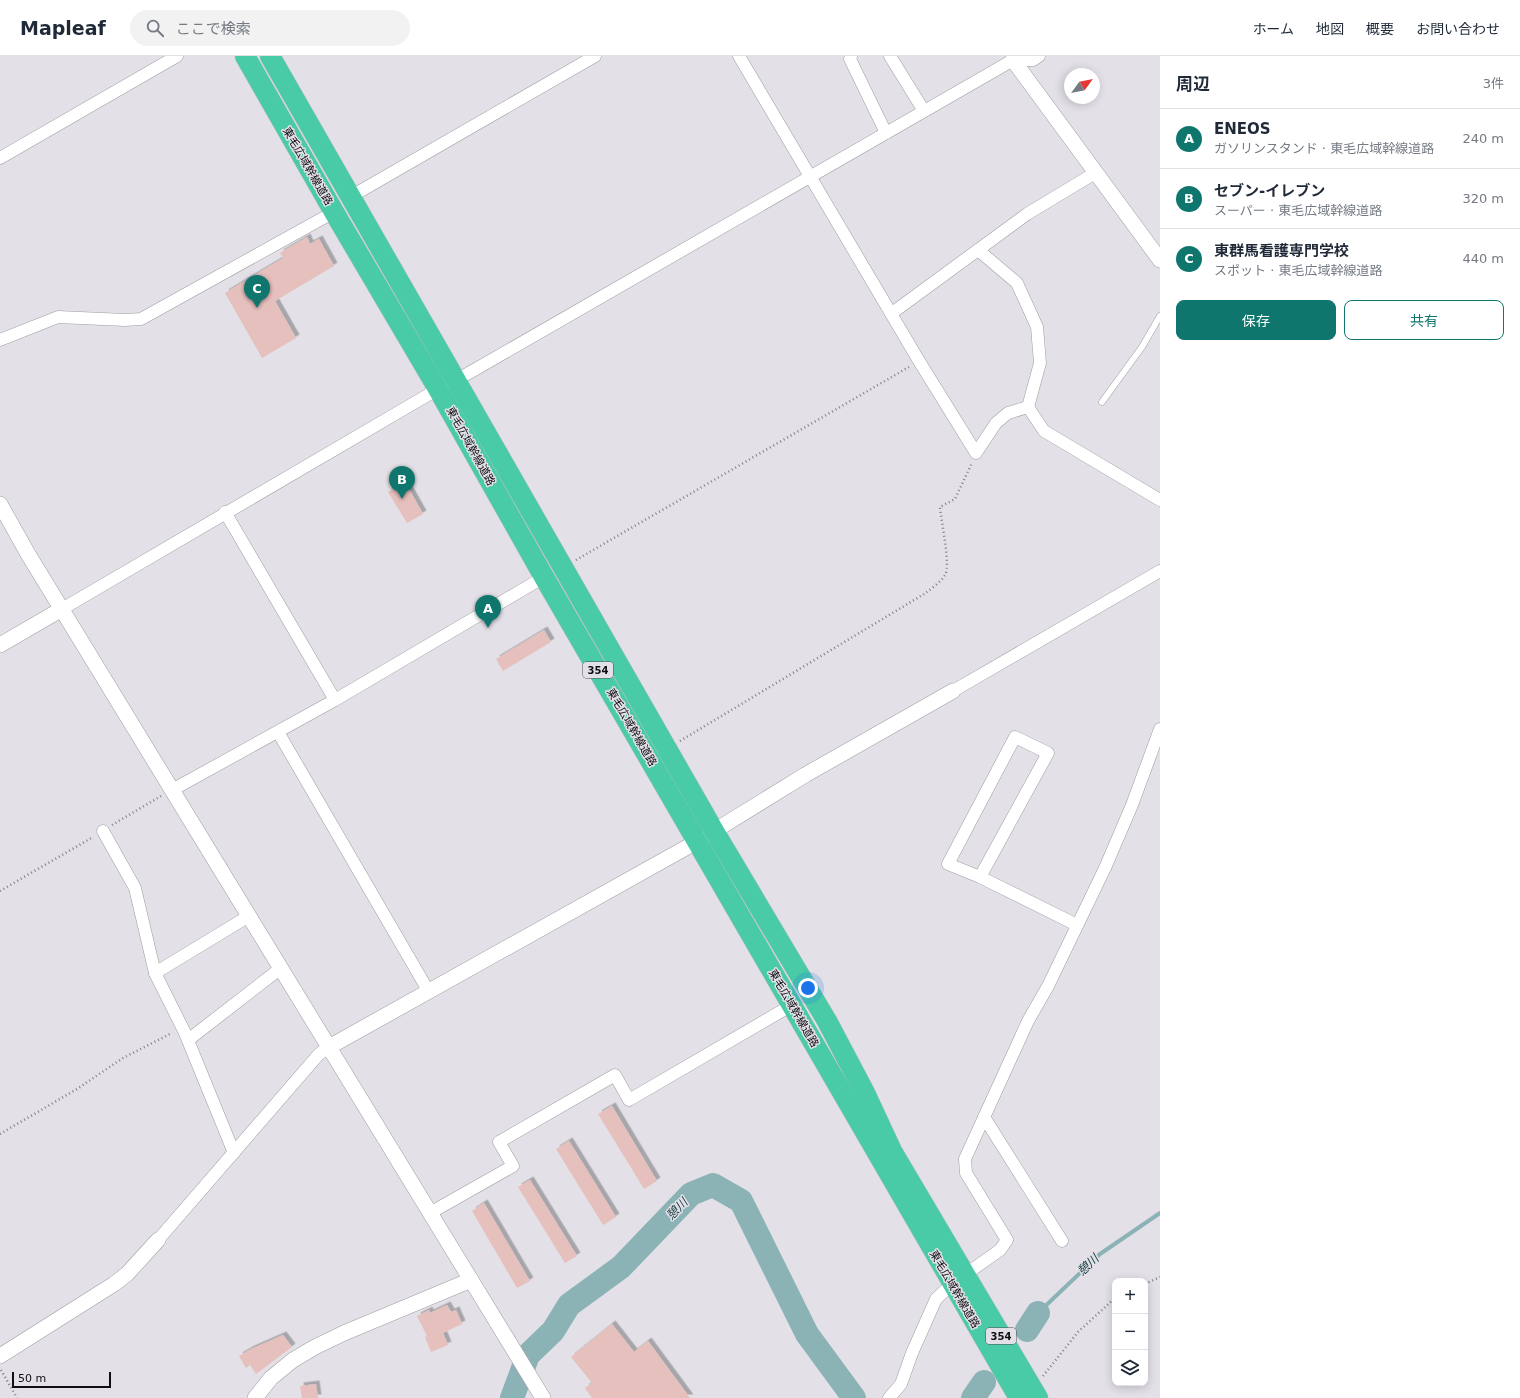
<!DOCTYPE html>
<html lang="ja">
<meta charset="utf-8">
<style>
:root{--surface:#fff;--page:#f2f2f3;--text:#1f2937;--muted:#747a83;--line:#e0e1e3;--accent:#0f766e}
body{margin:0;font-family:"DejaVu Sans","Noto Sans JP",sans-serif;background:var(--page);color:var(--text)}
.controls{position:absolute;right:12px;bottom:12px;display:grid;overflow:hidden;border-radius:8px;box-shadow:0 2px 10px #0003}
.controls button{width:36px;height:36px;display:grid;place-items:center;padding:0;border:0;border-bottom:1px solid var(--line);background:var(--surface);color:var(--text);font:20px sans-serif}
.compass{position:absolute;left:1064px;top:12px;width:36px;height:36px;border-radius:50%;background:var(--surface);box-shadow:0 2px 10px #0003;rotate:57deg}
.scale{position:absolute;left:12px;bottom:10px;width:99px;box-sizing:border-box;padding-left:4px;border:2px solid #0f0e10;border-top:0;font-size:11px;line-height:14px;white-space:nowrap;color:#0f0e10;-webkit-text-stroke:3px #e3e1e7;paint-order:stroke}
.you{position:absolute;left:808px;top:932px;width:14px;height:14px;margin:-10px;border:3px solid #fff;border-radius:50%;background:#1a73e8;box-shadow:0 0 0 6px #1a73e833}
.badge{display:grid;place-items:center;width:26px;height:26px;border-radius:50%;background:var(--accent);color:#fff;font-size:13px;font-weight:700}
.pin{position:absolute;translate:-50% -33px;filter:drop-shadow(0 1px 2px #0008)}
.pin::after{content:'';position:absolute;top:21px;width:14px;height:12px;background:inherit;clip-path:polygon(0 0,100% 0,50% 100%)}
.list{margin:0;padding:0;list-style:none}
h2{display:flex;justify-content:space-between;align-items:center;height:52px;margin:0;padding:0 16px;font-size:17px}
h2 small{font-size:13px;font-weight:400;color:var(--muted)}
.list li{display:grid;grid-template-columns:26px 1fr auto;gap:12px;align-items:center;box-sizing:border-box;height:60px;padding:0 16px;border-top:1px solid var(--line)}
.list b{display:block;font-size:15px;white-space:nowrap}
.list p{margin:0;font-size:13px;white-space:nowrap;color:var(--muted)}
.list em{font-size:13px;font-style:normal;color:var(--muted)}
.actions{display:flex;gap:8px;padding:12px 16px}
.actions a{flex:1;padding:9px 0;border:1px solid var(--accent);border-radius:8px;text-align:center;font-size:14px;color:var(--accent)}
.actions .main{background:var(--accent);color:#fff}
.icon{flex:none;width:22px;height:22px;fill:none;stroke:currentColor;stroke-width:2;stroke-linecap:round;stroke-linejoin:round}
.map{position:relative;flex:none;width:1160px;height:1342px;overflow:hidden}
header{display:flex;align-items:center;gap:24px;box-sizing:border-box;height:56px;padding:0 20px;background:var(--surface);border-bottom:1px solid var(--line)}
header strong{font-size:19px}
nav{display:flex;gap:22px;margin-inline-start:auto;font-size:14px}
.search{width:280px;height:36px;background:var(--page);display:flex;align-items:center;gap:10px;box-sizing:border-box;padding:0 14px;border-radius:22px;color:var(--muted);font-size:15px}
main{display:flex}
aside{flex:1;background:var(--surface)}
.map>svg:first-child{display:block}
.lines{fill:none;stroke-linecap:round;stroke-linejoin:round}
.stream{stroke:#8bb3b6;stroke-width:4}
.river{stroke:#8bb3b6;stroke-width:24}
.building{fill:#e6c0bd;filter:url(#shadow)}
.service-casing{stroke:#9e9ca1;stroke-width:7}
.minor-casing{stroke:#9e9ca1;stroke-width:13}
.tertiary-casing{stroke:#9e9ca1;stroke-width:16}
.trunk-casing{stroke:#c1c0c1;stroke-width:21}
.path{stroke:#818084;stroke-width:2.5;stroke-dasharray:1 3;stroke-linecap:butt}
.service{stroke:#fff;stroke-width:6}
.minor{stroke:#fff;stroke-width:12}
.tertiary{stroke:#fff;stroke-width:15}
.trunk{stroke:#4acba8;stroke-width:20}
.labels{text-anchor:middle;stroke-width:3;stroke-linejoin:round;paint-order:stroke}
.shield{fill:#e3e1e7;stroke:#4f4d50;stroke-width:1}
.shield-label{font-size:10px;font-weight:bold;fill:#0f0e10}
.street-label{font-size:11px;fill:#0f0e10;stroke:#e3e1e7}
.water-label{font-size:12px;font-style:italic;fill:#113a3c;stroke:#e3e1e7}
</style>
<header>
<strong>Mapleaf</strong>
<div class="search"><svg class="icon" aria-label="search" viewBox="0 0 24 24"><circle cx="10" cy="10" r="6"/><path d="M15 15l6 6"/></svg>ここで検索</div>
<nav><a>ホーム</a><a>地図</a><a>概要</a><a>お問い合わせ</a></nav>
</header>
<main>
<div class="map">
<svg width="1160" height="1342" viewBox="0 0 1160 1342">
<defs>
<filter id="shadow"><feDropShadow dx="3.5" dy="-3.5" stdDeviation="0" flood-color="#0004"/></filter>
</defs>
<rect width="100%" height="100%" fill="#e3e1e7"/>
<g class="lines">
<polyline class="stream" points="1038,1257 1100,1198 1160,1157"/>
<g class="river">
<polyline points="1027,1274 1038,1257"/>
<polyline points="512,1342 528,1299 553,1275 569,1249 621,1211 691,1138 713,1129 741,1145 807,1278 854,1342"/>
<polyline points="973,1342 984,1326"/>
</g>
</g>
<g class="building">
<polygon points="307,181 310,188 319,183 334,210 275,245 296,282 262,302 225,237 283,202 280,197"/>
<polygon points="405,426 423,458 407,467 388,436"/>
<polygon points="544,574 551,586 503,615 496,603"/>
<polygon points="612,1050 657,1125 644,1133 598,1058"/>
<polygon points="569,1085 616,1161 603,1169 556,1093"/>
<polygon points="530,1124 577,1200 565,1207 518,1131"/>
<polygon points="484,1147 530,1225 517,1232 472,1155"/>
<polygon points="447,1249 451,1256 456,1254 462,1268 443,1277 448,1289 431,1296 425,1281 427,1280 417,1260 429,1254 430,1257"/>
<polygon points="612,1268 634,1296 648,1285 690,1342 592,1342 585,1332 592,1327 571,1301"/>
<polygon points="283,1279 292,1291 256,1318 250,1309 246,1312 239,1300 251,1293"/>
<polygon points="316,1328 318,1342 302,1342 300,1330"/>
</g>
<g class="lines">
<defs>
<polyline id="service" points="1102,346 1142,291 1160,260"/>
<g id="minor">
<polyline points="739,0 919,305 976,397 996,367 1008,357 1028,351"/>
<polyline points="851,0 850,3 886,77"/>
<polyline points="890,0 924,55"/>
<polyline points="0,102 177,0"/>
<polyline points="350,141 595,0"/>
<polyline points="978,194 1017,227 1037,271 1040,307 1028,351 1044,375 1160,444"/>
<polyline points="892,257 1027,158 1095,117"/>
<polyline points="0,284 58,261 125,264 141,263 334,156"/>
<polyline points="225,456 335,644"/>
<polyline points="62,553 438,333 469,317 1013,4 1033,4 1039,0"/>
<polyline points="953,635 1160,515"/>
<polyline points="278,676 429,936"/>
<polyline points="172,734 335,644 544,521"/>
<polyline points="103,775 135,832 155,917"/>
<polyline points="980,821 1048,697 1015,681 948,808 980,821 1077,869"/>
<polyline points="188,984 281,912"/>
<polyline points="984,1061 1062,1185"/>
<polyline points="234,1097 185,977 155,917 249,860"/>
<polyline points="430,1157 513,1110 499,1086 615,1019 629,1044 792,949"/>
<polyline points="158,1184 319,998 329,991"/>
<polyline points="889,1342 901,1328 912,1297 936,1243 952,1228 1000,1194 1007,1184 966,1117 965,1103 1028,965 1048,930 1105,812 1132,749 1160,673"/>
</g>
<g id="tertiary">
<polyline points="1013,4 1160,204"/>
<polyline points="0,448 28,498 172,734 543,1342"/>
<polyline points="0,589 62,553"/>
<polyline points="329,991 698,785 805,719 953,635"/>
<polyline points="0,1300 114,1228 127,1218 158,1184"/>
<polyline points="255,1342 271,1322 293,1304 315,1291 344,1277 471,1224"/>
</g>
<g id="trunk">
<polyline points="245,0 334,156 438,333 544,521 1019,1342"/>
<polyline points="270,0 714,775 827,965 865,1037 892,1095 1038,1342"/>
</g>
</defs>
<use href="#service" class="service-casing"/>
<use href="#minor" class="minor-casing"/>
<use href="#tertiary" class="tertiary-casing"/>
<use href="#trunk" class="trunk-casing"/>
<g class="path">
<polyline points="576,504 909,311"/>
<path d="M680,685L924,538C931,533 941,526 945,519C951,509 941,465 940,451L955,443L972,407"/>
<polyline points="112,769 161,740"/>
<polyline points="0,835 93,781"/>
<polyline points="0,1078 77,1033 123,1002 172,977"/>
<polyline points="1145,1228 1160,1221"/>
<polyline points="1,1314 17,1342"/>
<polyline points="1043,1320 1078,1276 1115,1242"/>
</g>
<use href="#service" class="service"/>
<use href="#minor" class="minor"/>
<use href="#tertiary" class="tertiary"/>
<use href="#trunk" class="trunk"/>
</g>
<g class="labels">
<g class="shield">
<rect x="583" y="606" width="30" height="16" rx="3"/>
<rect x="986" y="1272" width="30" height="16" rx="3"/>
</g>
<g class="shield-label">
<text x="598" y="618">354</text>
<text x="1001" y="1284">354</text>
</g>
<g class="street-label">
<text transform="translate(308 110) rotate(60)" y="4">東毛広域幹線道路</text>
<text transform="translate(471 390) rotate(61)" y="4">東毛広域幹線道路</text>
<text transform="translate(632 671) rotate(60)" y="4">東毛広域幹線道路</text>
<text transform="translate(794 952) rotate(60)" y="4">東毛広域幹線道路</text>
<text transform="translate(955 1233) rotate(60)" y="4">東毛広域幹線道路</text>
</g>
<g class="water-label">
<text transform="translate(677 1153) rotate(-46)" y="4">憩川</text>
<text transform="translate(1088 1209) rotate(-44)" y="4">憩川</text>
</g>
</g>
</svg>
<div class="controls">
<button>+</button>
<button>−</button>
<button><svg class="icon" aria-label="layers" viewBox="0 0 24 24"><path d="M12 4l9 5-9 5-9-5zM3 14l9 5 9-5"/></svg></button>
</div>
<svg class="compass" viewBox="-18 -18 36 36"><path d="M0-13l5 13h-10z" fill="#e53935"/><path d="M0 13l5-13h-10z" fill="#747a83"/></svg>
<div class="scale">50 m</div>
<div class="you"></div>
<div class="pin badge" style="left:488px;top:572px">A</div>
<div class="pin badge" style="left:402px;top:443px">B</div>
<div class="pin badge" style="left:257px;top:252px">C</div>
</div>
<aside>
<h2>周辺<small>3件</small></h2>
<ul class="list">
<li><span class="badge">A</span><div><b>ENEOS</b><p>ガソリンスタンド · 東毛広域幹線道路</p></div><em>240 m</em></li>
<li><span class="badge">B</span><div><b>セブン-イレブン</b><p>スーパー · 東毛広域幹線道路</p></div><em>320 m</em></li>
<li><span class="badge">C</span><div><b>東群馬看護専門学校</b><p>スポット · 東毛広域幹線道路</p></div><em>440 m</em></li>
</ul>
<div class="actions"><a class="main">保存</a><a>共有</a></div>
</aside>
</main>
